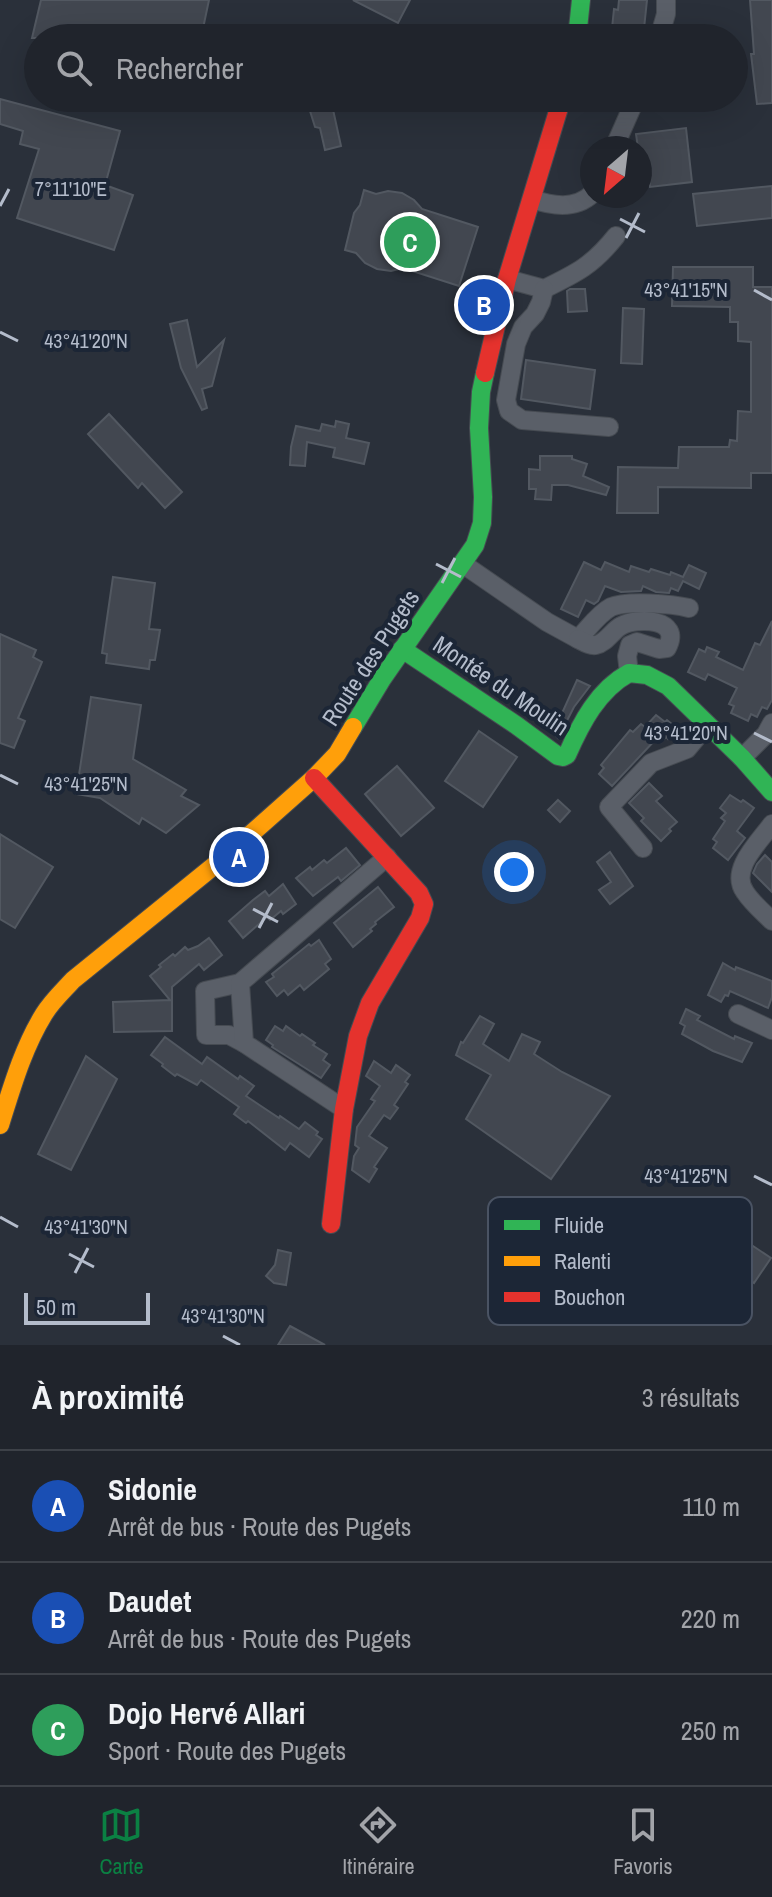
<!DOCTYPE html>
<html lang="fr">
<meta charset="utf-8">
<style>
:root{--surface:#20242c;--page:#282c34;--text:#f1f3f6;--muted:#a2a4a9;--line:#3d4148;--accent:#0b8043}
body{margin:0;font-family:"Archivo Narrow",sans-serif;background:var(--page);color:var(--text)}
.compass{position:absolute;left:580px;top:136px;width:72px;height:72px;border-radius:50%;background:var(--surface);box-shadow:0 8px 32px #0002;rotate:208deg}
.scale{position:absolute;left:24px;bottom:20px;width:126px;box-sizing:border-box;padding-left:8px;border:4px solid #b4bccb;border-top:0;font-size:22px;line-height:28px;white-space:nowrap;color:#b4bccb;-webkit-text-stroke:6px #1c2636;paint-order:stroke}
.you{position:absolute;left:514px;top:872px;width:28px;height:28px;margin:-20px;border:6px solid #fff;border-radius:50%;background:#1a73e8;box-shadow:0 0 0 12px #1a73e833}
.badge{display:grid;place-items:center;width:52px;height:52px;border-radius:50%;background:var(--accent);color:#fff;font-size:26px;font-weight:700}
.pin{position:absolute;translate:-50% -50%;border:4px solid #fff;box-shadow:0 2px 8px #0006}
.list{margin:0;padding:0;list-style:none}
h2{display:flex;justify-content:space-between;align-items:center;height:104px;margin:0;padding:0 32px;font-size:34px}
h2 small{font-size:26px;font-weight:400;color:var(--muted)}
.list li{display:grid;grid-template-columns:52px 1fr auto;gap:24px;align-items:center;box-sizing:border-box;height:112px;padding:0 32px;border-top:2px solid var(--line)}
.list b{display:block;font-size:30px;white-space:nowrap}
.list p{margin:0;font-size:26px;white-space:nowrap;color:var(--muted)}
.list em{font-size:26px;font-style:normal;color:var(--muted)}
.icon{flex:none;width:44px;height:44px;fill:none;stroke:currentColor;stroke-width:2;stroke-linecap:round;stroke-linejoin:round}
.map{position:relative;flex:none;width:772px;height:1345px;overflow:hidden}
.search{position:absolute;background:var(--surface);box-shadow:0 8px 32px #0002;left:24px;right:24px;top:24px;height:88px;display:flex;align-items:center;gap:20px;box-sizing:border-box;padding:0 28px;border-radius:44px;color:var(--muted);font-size:30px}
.sheet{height:440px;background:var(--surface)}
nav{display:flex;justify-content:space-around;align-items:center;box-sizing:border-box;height:112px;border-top:2px solid var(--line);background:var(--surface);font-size:22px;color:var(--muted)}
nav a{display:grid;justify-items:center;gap:4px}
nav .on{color:var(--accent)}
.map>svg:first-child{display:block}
.building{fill:#424750;stroke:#525861;stroke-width:2}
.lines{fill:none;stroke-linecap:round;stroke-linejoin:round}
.street-casing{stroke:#464b52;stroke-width:20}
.fast-casing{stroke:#464b52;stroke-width:20}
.slow-casing{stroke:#464b52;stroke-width:20}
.jam-casing{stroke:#464b52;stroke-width:20}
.street{stroke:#5a5f68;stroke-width:18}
.fast{stroke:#30b455;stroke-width:18}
.slow{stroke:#ff9f0a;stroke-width:18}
.jam{stroke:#e5322d;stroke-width:18}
.ticks{fill:none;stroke:#b4bccb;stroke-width:3}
.labels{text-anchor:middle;stroke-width:8;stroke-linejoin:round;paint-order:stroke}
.street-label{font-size:24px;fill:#b4bccb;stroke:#1c2636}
.key{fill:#1c2636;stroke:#4a5363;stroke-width:2}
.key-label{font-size:22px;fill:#b4bccb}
.ticks-label{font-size:20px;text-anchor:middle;fill:#b4bccb;stroke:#1c2636;stroke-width:8;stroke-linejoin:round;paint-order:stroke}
</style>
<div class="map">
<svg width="772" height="1345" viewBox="0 0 772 1345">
<rect width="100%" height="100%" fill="#2a303a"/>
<g class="building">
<polygon points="41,0 209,0 201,38 32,38"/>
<polygon points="353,0 410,0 398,23"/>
<polygon points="619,0 647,0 643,38 611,38 614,9 618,10"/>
<polygon points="750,0 772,0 772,103 757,104 751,54 754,54"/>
<polygon points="0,99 120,131 105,185 133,195 114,250 17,218 39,149 20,144 23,131 0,124"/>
<polygon points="332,105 341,146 325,150 320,128 315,127 310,111"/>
<polygon points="686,128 692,182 650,187 649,177 641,178 640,148 638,148 636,134"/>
<polygon points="772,186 772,218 697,226 693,194"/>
<polygon points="364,190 376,194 388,191 402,193 414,200 422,209 478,227 459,286 403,268 391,271 377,269 365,263 356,253 345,250 354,213 360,205"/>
<polygon points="673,267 753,267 753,287 772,287 772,473 751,473 751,488 658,487 658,513 617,513 618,467 678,468 679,447 729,447 730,440 737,441 738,411 751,412 751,342 738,341 738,322 730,322 730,307 672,306"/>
<polygon points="570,289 585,289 587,311 568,312 567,291"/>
<polygon points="623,308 644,309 642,364 621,363"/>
<polygon points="187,320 197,367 224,340 212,386 202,389 207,408 202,410 181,368 170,324"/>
<polygon points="526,360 595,370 590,409 521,399"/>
<polygon points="109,414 182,492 165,508 142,483 138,488 88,434"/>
<polygon points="336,421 349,424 346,438 369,443 364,464 333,457 335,448 307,442 305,466 290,465 291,447 296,426 320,431 322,424 335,427"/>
<polygon points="540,456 572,456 572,459 587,464 583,476 609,487 606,495 568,485 552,485 551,500 535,499 536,489 529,489 529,469 540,470"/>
<polygon points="584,562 601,570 605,562 629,572 631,566 649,572 651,569 670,575 671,572 683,577 689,565 706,573 699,589 683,581 678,591 671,588 669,593 656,592 643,586 641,591 621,592 605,586 598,601 594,604 586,600 578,617 561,609"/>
<polygon points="113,577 155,583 149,629 160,630 155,660 150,660 149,669 106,663 107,654 102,653"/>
<polygon points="772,621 772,700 767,709 762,707 757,717 751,714 748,721 731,713 734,706 729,704 737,688 708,674 705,680 688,672 699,649 705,652 707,647 719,652 716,657 743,670 755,643 760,645"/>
<polygon points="0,634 36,650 33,657 42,662 18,718 25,721 14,748 0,743"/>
<polygon points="577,680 590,686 574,707 558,738 553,733"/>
<polygon points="91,697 141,705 133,759 186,790 181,796 199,805 166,833 142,818 139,824 100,798 76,794"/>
<polygon points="656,715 665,722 667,720 678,729 668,739 666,737 661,742 657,738 612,786 599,774 604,768 601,765 630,730 633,732 641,724 645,727"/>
<polygon points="479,731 517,757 483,807 445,781"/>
<polygon points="397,766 434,808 401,836 365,794"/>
<polygon points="649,783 662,796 656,801 677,822 669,829 671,831 661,841 641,821 644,818 629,803"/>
<polygon points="730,795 741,802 743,800 754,808 737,831 745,838 728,860 713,848 717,842 713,839 725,821 721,818 726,813 720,808"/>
<polygon points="558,800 570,811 560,822 548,810"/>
<polygon points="0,834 53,867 15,928 0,919"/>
<polygon points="346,848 360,865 341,881 338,877 313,896 296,878 310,867 312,870 324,860 327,863"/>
<polygon points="610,852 633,886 610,904 599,890 611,882 597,862"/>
<polygon points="765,855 772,862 772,892 753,873 757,864"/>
<polygon points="283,884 296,904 283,914 281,911 270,920 267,917 243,938 229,921 253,900 265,891 269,896"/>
<polygon points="378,887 394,907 375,922 376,924 370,929 372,931 353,947 334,923"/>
<polygon points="209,938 222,955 204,970 199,964 172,987 172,1031 114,1032 113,1002 170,1000 150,976 161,967 159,965 173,954 175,956 185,947 188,950 198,946"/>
<polygon points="319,940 331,959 325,964 329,969 304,990 300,985 288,995 284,990 277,996 266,982 274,977 272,974 309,944 311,946"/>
<polygon points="723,963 735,970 736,967 772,981 772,997 768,1008 730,991 728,996 725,995 721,1002 708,995"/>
<polygon points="686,1009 700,1016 697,1020 734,1039 735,1036 752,1043 742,1062 713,1051 682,1034 685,1026 680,1023"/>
<polygon points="480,1016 494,1024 483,1044 509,1061 522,1034 540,1042 534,1054 562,1072 610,1096 551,1179 466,1119 491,1075 456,1055 461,1042 463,1043"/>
<polygon points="275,1026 283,1031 286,1026 300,1036 302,1034 315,1043 313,1045 327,1054 323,1060 330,1065 321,1078 272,1047 273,1045 266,1040"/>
<polygon points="165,1037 202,1064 207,1057 238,1079 240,1076 254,1086 246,1096 279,1118 280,1116 299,1129 305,1122 318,1132 316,1135 322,1139 309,1157 290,1143 285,1150 248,1121 246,1123 234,1114 239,1107 201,1080 197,1085 177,1074 175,1076 162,1066 163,1064 151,1055"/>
<polygon points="86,1056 117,1079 71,1170 38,1154"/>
<polygon points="374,1061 391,1073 396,1065 410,1075 405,1082 408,1084 394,1105 398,1108 390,1119 384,1115 369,1136 387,1148 374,1167 377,1169 369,1182 352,1170 354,1156 359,1148 355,1145 357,1127 375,1101 371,1099 380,1086 366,1076"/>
<polygon points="753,1246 771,1258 754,1283 736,1270"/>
<polygon points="278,1250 291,1253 286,1285 274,1283 266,1276 275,1265"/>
<polygon points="290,1326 325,1345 278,1345"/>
</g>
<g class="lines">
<defs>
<g id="street">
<polyline points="659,38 666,14 666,0"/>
<polyline points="614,148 636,98"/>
<path d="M532,199C552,206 575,210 592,194"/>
<path d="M507,279L544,289C577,273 593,265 616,236"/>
<polyline points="544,289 541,302 535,314 523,327 516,344 506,400 509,411 522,420 609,427"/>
<path d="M463,564L547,622L578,639C588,629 598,614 611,607C626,600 673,604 689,608"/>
<path d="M578,639C584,642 590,646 596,645C606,643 613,630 621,626C637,617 683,618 667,648L659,649L637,642L630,645L627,656L629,673"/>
<polyline points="742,758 766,734 772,723"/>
<path d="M772,824C759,842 729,870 745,892C752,903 763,912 772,921"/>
<polyline points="643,848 609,807 651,763 687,749 707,725"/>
<polyline points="240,983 205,991 206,1035 229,1035 244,1043"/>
<polyline points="738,1014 772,1030"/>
<polyline points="344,1109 244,1043 240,983 387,857"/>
</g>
<g id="fast">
<polyline points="577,38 581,0"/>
<path d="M402,649L516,725L558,756L563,757L567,755C581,723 598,690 629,673L647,675L668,686L742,758L772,792"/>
<polyline points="353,727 382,679 475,545 482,523 483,497 479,428 481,392 485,373"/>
</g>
<path id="slow" d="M0,1125C12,1087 23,1048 44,1014C52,1001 63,991 73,980L226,856L314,778L337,754L353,727"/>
<g id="jam">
<polyline points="485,373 507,279 562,98"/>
<polyline points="314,778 419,893 424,904 420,918 370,1003 358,1036 344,1109 331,1224"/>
</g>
</defs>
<use href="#street" class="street-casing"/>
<use href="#fast" class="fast-casing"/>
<use href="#slow" class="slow-casing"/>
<use href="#jam" class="jam-casing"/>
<use href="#street" class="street"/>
<use href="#fast" class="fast"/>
<use href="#slow" class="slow"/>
<use href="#jam" class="jam"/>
</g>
<path class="ticks" d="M0,206L9,189M620,219L645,232M626,238L639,213M754,290L772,300M0,332L18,341M436,564L461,577M442,583L455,558M754,733L772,742M0,775L18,784M253,909L278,922M259,928L272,903M754,1176L772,1185M0,1217L18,1227M69,1254L94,1267M75,1273L88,1248M223,1336L240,1345"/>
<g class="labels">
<g class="street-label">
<text transform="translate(371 658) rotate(-57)" y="8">Route des Pugets</text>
<text transform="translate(501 686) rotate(34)" y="8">Montée du Moulin</text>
</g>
</g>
<rect x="488" y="1197" width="264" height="128" rx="12" class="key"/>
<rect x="504" y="1220" width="36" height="10" fill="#30b455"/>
<rect x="504" y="1256" width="36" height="10" fill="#ff9f0a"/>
<rect x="504" y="1292" width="36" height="10" fill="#e5322d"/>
<g class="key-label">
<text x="554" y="1233">Fluide</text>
<text x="554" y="1269">Ralenti</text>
<text x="554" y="1305">Bouchon</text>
</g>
<g class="ticks-label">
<text x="71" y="196">7°11'10"E</text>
<text x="686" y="297">43°41'15"N</text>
<text x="86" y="348">43°41'20"N</text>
<text x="686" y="740">43°41'20"N</text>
<text x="86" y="791">43°41'25"N</text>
<text x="686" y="1183">43°41'25"N</text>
<text x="86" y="1234">43°41'30"N</text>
<text x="223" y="1323">43°41'30"N</text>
</g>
</svg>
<svg class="compass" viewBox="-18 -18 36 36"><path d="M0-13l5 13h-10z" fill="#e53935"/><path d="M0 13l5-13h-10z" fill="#a2a4a9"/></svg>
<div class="scale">50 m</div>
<div class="you"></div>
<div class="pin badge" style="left:239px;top:857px;background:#1a4fb4">A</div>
<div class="pin badge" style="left:484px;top:305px;background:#1a4fb4">B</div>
<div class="pin badge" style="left:410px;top:242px;background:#2e9e5b">C</div>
<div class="search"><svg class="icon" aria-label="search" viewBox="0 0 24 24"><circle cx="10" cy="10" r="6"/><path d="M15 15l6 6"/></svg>Rechercher</div>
</div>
<section class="sheet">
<h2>À proximité<small>3 résultats</small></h2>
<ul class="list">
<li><span class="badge" style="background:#1a4fb4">A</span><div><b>Sidonie</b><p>Arrêt de bus · Route des Pugets</p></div><em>110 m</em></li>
<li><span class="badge" style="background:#1a4fb4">B</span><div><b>Daudet</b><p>Arrêt de bus · Route des Pugets</p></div><em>220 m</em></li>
<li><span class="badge" style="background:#2e9e5b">C</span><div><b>Dojo Hervé Allari</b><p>Sport · Route des Pugets</p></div><em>250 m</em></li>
</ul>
</section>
<nav>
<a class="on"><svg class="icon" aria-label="map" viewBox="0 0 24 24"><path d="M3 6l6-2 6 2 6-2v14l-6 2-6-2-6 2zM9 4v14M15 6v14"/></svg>Carte</a>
<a><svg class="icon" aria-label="directions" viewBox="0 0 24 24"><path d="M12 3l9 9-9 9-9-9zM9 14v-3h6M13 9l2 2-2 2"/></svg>Itinéraire</a>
<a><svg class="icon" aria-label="saved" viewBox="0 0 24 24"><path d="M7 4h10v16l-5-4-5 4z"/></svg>Favoris</a>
</nav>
